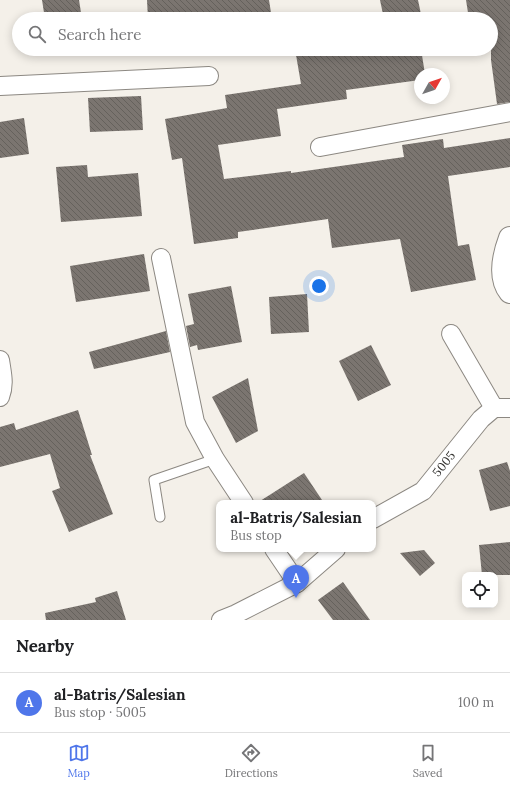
<!DOCTYPE html>
<meta charset="utf-8">
<style>
:root{--surface:#fff;--page:#f6f6f6;--text:#202124;--muted:#757577;--line:#e0e0e0;--accent:#4f76ea}
body{margin:0;font-family:Lora,serif;background:var(--page);color:var(--text)}
.controls{position:absolute;right:12px;bottom:12px;display:grid;overflow:hidden;border-radius:8px;box-shadow:0 2px 10px #0003}
.controls button{width:36px;height:36px;display:grid;place-items:center;padding:0;border:0;border-bottom:1px solid var(--line);background:var(--surface);color:var(--text);font:20px sans-serif}
.compass{position:absolute;left:414px;top:68px;width:36px;height:36px;border-radius:50%;background:var(--surface);box-shadow:0 2px 10px #0003;rotate:50deg}
.you{position:absolute;left:319px;top:286px;width:14px;height:14px;margin:-10px;border:3px solid #fff;border-radius:50%;background:#1a73e8;box-shadow:0 0 0 6px #1a73e833}
.badge{display:grid;place-items:center;width:26px;height:26px;border-radius:50%;background:var(--accent);color:#fff;font-size:13px;font-weight:700}
.pin{position:absolute;translate:-50% -33px;filter:drop-shadow(0 1px 2px #0008)}
.pin::after{content:'';position:absolute;top:21px;width:14px;height:12px;background:inherit;clip-path:polygon(0 0,100% 0,50% 100%)}
.popup{position:absolute;left:216px;top:500px;width:160px;height:52px;box-sizing:border-box;display:grid;place-content:center;border-radius:8px;background:var(--surface);filter:drop-shadow(0 1px 3px #0005);font-size:13px;white-space:nowrap;color:var(--muted)}
.popup b{font-size:15px;color:var(--text)}
.popup::after{content:'';position:absolute;left:50%;top:100%;margin-left:-8px;border:8px solid transparent;border-top-color:var(--surface)}
.list{margin:0;padding:0;list-style:none}
h2{display:flex;justify-content:space-between;align-items:center;height:52px;margin:0;padding:0 16px;font-size:17px}
h2 small{font-size:13px;font-weight:400;color:var(--muted)}
.list li{display:grid;grid-template-columns:26px 1fr auto;gap:12px;align-items:center;box-sizing:border-box;height:60px;padding:0 16px;border-top:1px solid var(--line)}
.list b{display:block;font-size:15px;white-space:nowrap}
.list p{margin:0;font-size:13px;white-space:nowrap;color:var(--muted)}
.list em{font-size:13px;font-style:normal;color:var(--muted)}
.icon{flex:none;width:22px;height:22px;fill:none;stroke:currentColor;stroke-width:2;stroke-linecap:round;stroke-linejoin:round}
.map{position:relative;flex:none;width:510px;height:620px;overflow:hidden}
.search{position:absolute;background:var(--surface);box-shadow:0 2px 10px #0003;left:12px;right:12px;top:12px;height:44px;display:flex;align-items:center;gap:10px;box-sizing:border-box;padding:0 14px;border-radius:22px;color:var(--muted);font-size:15px}
.sheet{height:112px;background:var(--surface)}
nav{display:flex;justify-content:space-around;align-items:center;box-sizing:border-box;height:56px;border-top:1px solid var(--line);background:var(--surface);font-size:11px;color:var(--muted)}
nav a{display:grid;justify-items:center;gap:2px}
nav .on{color:var(--accent)}
.map>svg:first-child{display:block}
.building{fill:url(#building-back-hatch)}
.lines{fill:none;stroke-linecap:round;stroke-linejoin:round}
.lane-casing{stroke:#8c8882;stroke-width:11}
.street-casing{stroke:#8c8882;stroke-width:20}
.secondary-casing{stroke:#8c8882;stroke-width:24}
.lane{stroke:#fff;stroke-width:9}
.street{stroke:#fff;stroke-width:18}
.secondary{stroke:#fff;stroke-width:22}
.labels{text-anchor:middle;stroke-width:4;stroke-linejoin:round;paint-order:stroke}
.street-label{font-size:12px;fill:#32312e;stroke:#fff}
</style>
<div class="map">
<svg width="510" height="620" viewBox="0 0 510 620">
<defs>
<pattern id="building-back-hatch" width="6" height="6" patternUnits="userSpaceOnUse"><rect width="6" height="6" fill="#7b7570"/><path d="M-1 5l2 2M0 0l6 6M5-1l2 2" fill="none" stroke="#65615c"/></pattern>
</defs>
<rect width="100%" height="100%" fill="#f4f0e9"/>
<g class="building">
<polygon points="42,0 79,0 82,19 45,19"/>
<polygon points="147,0 269,0 272,19 239,19 238,16 195,19 148,19"/>
<polygon points="380,0 418,0 422,19 384,19"/>
<polygon points="466,0 510,0 510,102 497,104 491,60 491,19 469,19"/>
<polygon points="244,49 271,49 244,53"/>
<polygon points="295,49 421,49 425,74 420,74 420,80 346,90 347,99 277,109 281,136 218,145 224,179 291,171 291,173 404,157 402,145 443,139 444,148 510,138 510,167 448,176 458,246 469,244 476,280 411,292 400,239 332,248 328,219 238,232 238,238 194,244 182,158 172,160 165,119 227,108 225,95 301,84"/>
<polygon points="141,96 143,130 90,132 88,98"/>
<polygon points="24,118 29,154 0,158 0,122"/>
<polygon points="87,165 88,177 138,173 142,216 61,222 56,167"/>
<polygon points="144,254 150,291 76,302 70,266"/>
<polygon points="231,286 242,342 198,350 197,345 190,347 186,326 194,324 188,294"/>
<polygon points="307,294 309,332 271,334 269,297"/>
<polygon points="166,331 170,352 94,369 89,352"/>
<polygon points="371,345 391,385 358,401 339,361"/>
<polygon points="248,378 258,431 236,443 212,397"/>
<polygon points="78,410 92,455 90,455 113,514 69,532 52,491 60,488 50,454 0,467 0,427 14,423 16,430"/>
<polygon points="507,462 510,471 510,506 490,511 479,470"/>
<polygon points="304,473 324,503 257,503"/>
<polygon points="510,542 510,575 482,575 479,545"/>
<polygon points="424,550 435,563 420,576 400,553"/>
<polygon points="343,582 370,620 333,620 318,600"/>
<polygon points="117,591 126,620 46,620 45,613 96,602 95,598"/>
</g>
<g class="lines">
<defs>
<polyline id="lane" points="160,517 154,480 215,459"/>
<g id="street">
<polyline points="0,86 209,76"/>
<polyline points="320,147 510,112"/>
<polyline points="161,258 195,422 215,459 244,503"/>
<polyline points="451,334 494,408"/>
<path d="M0,360C2,374 5,384 0,397"/>
<polyline points="373,519 423,491 481,419 494,408 510,408"/>
<polyline points="274,549 297,583"/>
<polyline points="221,620 236,614 297,583 336,549"/>
</g>
<path id="secondary" d="M510,238C504,254 498,277 510,292"/>
</defs>
<use href="#lane" class="lane-casing"/>
<use href="#street" class="street-casing"/>
<use href="#secondary" class="secondary-casing"/>
<use href="#lane" class="lane"/>
<use href="#street" class="street"/>
<use href="#secondary" class="secondary"/>
</g>
<g class="labels">
<g class="street-label">
<text transform="translate(444 464) rotate(-51)" y="4">5005</text>
</g>
</g>
</svg>
<div class="controls">
<button><svg class="icon" aria-label="locate" viewBox="0 0 24 24"><circle cx="12" cy="12" r="6"/><path d="M12 2v4M12 18v4M2 12h4M18 12h4"/></svg></button>
</div>
<svg class="compass" viewBox="-18 -18 36 36"><path d="M0-13l5 13h-10z" fill="#e53935"/><path d="M0 13l5-13h-10z" fill="#757577"/></svg>
<div class="you"></div>
<div class="pin badge" style="left:296px;top:598px">A</div>
<div class="popup"><b>al-Batris/Salesian</b>Bus stop</div>
<div class="search"><svg class="icon" aria-label="search" viewBox="0 0 24 24"><circle cx="10" cy="10" r="6"/><path d="M15 15l6 6"/></svg>Search here</div>
</div>
<section class="sheet">
<h2>Nearby<small></small></h2>
<ul class="list">
<li><span class="badge">A</span><div><b>al-Batris/Salesian</b><p>Bus stop · 5005</p></div><em>100 m</em></li>
</ul>
</section>
<nav>
<a class="on"><svg class="icon" aria-label="map" viewBox="0 0 24 24"><path d="M3 6l6-2 6 2 6-2v14l-6 2-6-2-6 2zM9 4v14M15 6v14"/></svg>Map</a>
<a><svg class="icon" aria-label="directions" viewBox="0 0 24 24"><path d="M12 3l9 9-9 9-9-9zM9 14v-3h6M13 9l2 2-2 2"/></svg>Directions</a>
<a><svg class="icon" aria-label="saved" viewBox="0 0 24 24"><path d="M7 4h10v16l-5-4-5 4z"/></svg>Saved</a>
</nav>
